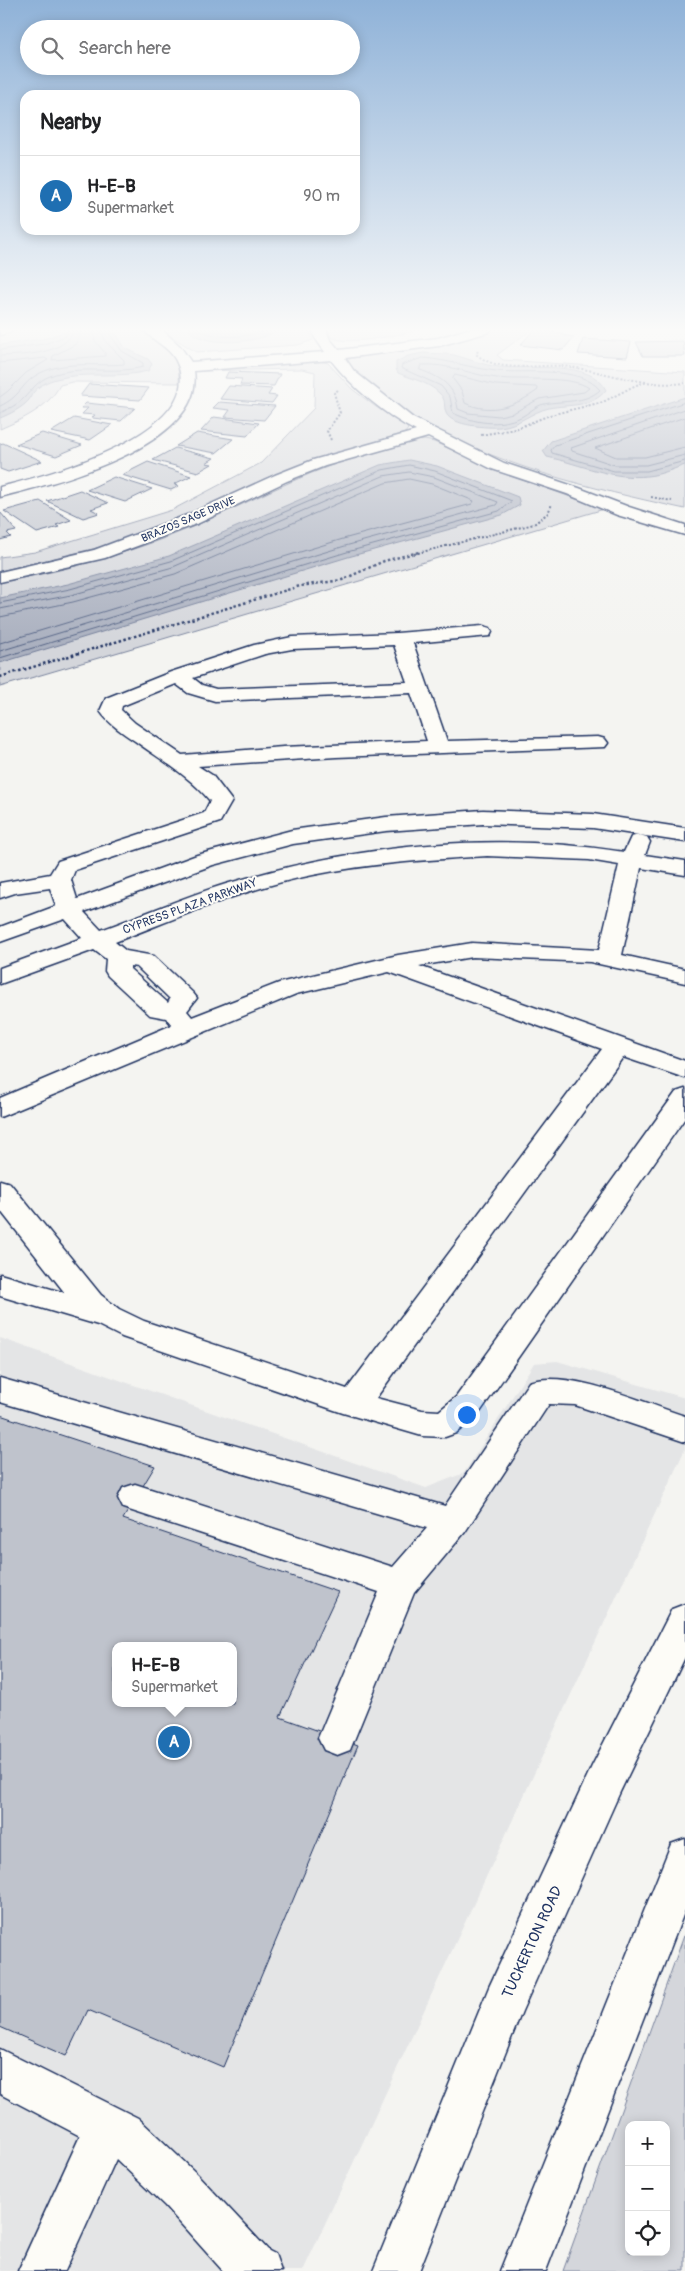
<!DOCTYPE html>
<meta charset="utf-8">
<style>
:root{--surface:#fff;--page:#f6f6f6;--text:#202124;--muted:#757577;--line:#e0e0e0;--accent:#1f6fb2}
body{margin:0;font-family:Pangolin,sans-serif;background:var(--page);color:var(--text)}
.controls{position:absolute;right:15px;bottom:15px;display:grid;overflow:hidden;border-radius:10px;box-shadow:0 2px 12px #0003}
.controls button{width:45px;height:45px;display:grid;place-items:center;padding:0;border:0;border-bottom:1px solid var(--line);background:var(--surface);color:var(--text);font:25px sans-serif}
.you{position:absolute;left:466px;top:1414px;width:18px;height:18px;margin:-12px;border:4px solid #fff;border-radius:50%;background:#1a73e8;box-shadow:0 0 0 8px #1a73e833}
.badge{display:grid;place-items:center;width:32px;height:32px;border-radius:50%;background:var(--accent);color:#fff;font-size:16px;font-weight:700}
.pin{position:absolute;translate:-50% -50%;border:2px solid #fff;box-shadow:0 1px 5px #0006}
.popup{position:absolute;left:112px;top:1642px;width:125px;height:65px;box-sizing:border-box;display:grid;place-content:center;border-radius:10px;background:var(--surface);filter:drop-shadow(0 1px 4px #0005);font-size:16px;white-space:nowrap;color:var(--muted)}
.popup b{font-size:19px;color:var(--text)}
.popup::after{content:'';position:absolute;left:50%;top:100%;margin-left:-10px;border:10px solid transparent;border-top-color:var(--surface)}
.list{margin:0;padding:0;list-style:none}
h2{display:flex;justify-content:space-between;align-items:center;height:65px;margin:0;padding:0 20px;font-size:21px}
h2 small{font-size:16px;font-weight:400;color:var(--muted)}
.list li{display:grid;grid-template-columns:32px 1fr auto;gap:15px;align-items:center;box-sizing:border-box;height:80px;padding:0 20px;border-top:1px solid var(--line)}
.list b{display:block;font-size:19px;white-space:nowrap}
.list p{margin:0;font-size:16px;white-space:nowrap;color:var(--muted)}
.list em{font-size:16px;font-style:normal;color:var(--muted)}
.icon{flex:none;width:28px;height:28px;fill:none;stroke:currentColor;stroke-width:2;stroke-linecap:round;stroke-linejoin:round}
.map{position:relative;flex:none;width:685px;height:2271px;overflow:hidden}
.search{position:absolute;background:var(--surface);box-shadow:0 2px 12px #0003;left:20px;top:20px;width:340px;height:55px;display:flex;align-items:center;gap:12px;box-sizing:border-box;padding:0 18px;border-radius:28px;color:var(--muted);font-size:19px}
.panel{position:absolute;background:var(--surface);box-shadow:0 2px 12px #0003;left:20px;top:90px;width:340px;height:145px;border-radius:15px}
.map>svg:first-child{display:block}
.built{fill:#e4e5e6;fill-rule:evenodd}
.green{fill:#d4d6db;stroke:#78829c;fill-rule:evenodd}
.water{fill:#aab0bf;stroke:#717c98}
.lines{fill:none;stroke-linecap:round;stroke-linejoin:round}
.shore{stroke:#546385;stroke-width:1}
.building{fill:#bfc3cc;stroke:#1b2f5e;fill-rule:evenodd}
.minor-casing{stroke:#1b2f5e;stroke-width:3}
.major-casing{stroke:#1b2f5e;stroke-width:3}
.path-far1{stroke:#1b2f5e;stroke-width:2;stroke-dasharray:2 2;stroke-linecap:butt}
.path{stroke:#1b2f5e;stroke-width:2.5;stroke-dasharray:2.5 2.5;stroke-linecap:butt}
.minor{fill:#fdfcf7;fill-rule:evenodd}
.major{fill:#fdfcf7;fill-rule:evenodd}
.labels{text-anchor:middle;stroke-width:4;stroke-linejoin:round;paint-order:stroke}
.far-street-label{font-size:11px;fill:#1b2f5e;stroke:#fdfcf7}
.street-label{font-size:12px;fill:#1b2f5e;stroke:#fdfcf7}
.near-street-label{font-size:15px;fill:#1b2f5e;stroke:#fdfcf7}
</style>
<div class="map">
<svg width="685" height="2271" viewBox="0 0 685 2271">
<rect width="100%" height="100%" fill="#f4f4f1"/>
<filter id="ink" filterUnits="userSpaceOnUse"><feTurbulence type="fractalNoise" baseFrequency=".02" numOctaves="2"/><feDisplacementMap in="SourceGraphic" scale="10" xChannelSelector="R" yChannelSelector="G"/><feConvolveMatrix kernelMatrix="1 2 1 2 8 2 1 2 1" color-interpolation-filters="sRGB"/></filter>
<g filter="url(#ink)">
<path class="built" d="M0,1338L426,1488L464,1473L534,1363L557,1361L685,1398V1449L303,2271H0ZM115,1646H233V1703H115Z"/>
<g class="green">
<path d="M19,329H137C161,340 181,355 179,383L72,382L60,385C48,408 23,419 0,429V335Z"/>
<polygon points="160,329 309,329 313,340 298,345 196,352"/>
<path d="M328,329H422C402,334 348,347 331,337Z"/>
<path d="M494,329H532L497,355L503,360L685,372V509C590,488 494,466 410,415C387,400 363,383 347,361L353,357L413,349L464,339Z"/>
<polygon points="314,360 328,363 352,389 376,407 406,426 408,429 405,433 305,463 266,478 187,516 105,546 0,571 0,557 35,552 172,510 261,463 314,408 315,372 302,369 200,371"/>
<path d="M425,440L434,442L512,476L604,509L0,687V582C71,570 141,550 206,521C264,495 315,467 377,451C393,447 409,441 425,440Z"/>
<path d="M685,1933V2271H563ZM629,2125H666V2252H629Z"/>
</g>
<g class="water">
<path d="M73,329L111,331L117,335L125,348L148,359L152,364L148,371C117,379 86,371 56,379C48,381 38,386 33,393C30,396 32,396 29,400C22,408 10,414 0,418V345L43,339Z"/>
<path d="M188,329H278C264,344 201,348 188,329Z"/>
<path d="M423,353C434,354 444,353 454,355C469,359 483,365 499,367C528,370 592,359 606,390C592,408 569,404 549,408C531,412 520,425 500,427C489,428 451,426 446,413C443,405 447,400 439,393C428,382 412,379 398,373L396,369V362L408,356Z"/>
<path d="M685,397V465C673,469 660,475 647,476C612,480 581,464 547,457L543,451L551,441Z"/>
<polygon points="409,460 437,466 518,497 520,505 502,515 348,557 0,663 0,598 68,584 169,556 380,465"/>
</g>
<g class="lines">
<g class="shore">
<polyline points="82,329 76,344 53,356 52,360 105,356 105,353 95,341 93,329"/>
<path d="M195,329C220,340 246,338 271,329"/>
<polyline points="0,350 44,344 66,336 68,329"/>
<path d="M0,356C24,355 65,355 75,329"/>
<path d="M423,358C448,360 471,368 496,371C525,374 580,365 600,390C584,404 564,400 544,404C535,406 529,413 521,417C499,427 474,423 453,413L450,397L441,386L401,368L402,365Z"/>
<polyline points="0,363 45,358 48,360 26,373 8,391 0,397"/>
<path d="M421,365C448,363 471,375 497,378C520,381 572,375 589,388L584,392L539,399L513,413L499,416L468,413L458,409C455,386 441,377 420,370Z"/>
<path d="M455,375L496,385L536,387L538,390C516,406 491,415 465,403L462,391L453,379Z"/>
<polyline points="685,402 555,445 551,450 552,453 614,471 647,471 685,461"/>
<path d="M0,406C20,397 21,385 35,376C62,359 95,367 124,364V360L106,342L100,329"/>
<polyline points="685,409 571,448 572,451 615,465 646,465 685,455"/>
<path d="M0,413C8,409 17,405 23,399C32,390 37,381 50,376C79,364 112,375 143,367V363L122,351L106,329"/>
<polyline points="685,417 595,448 616,457 645,457 685,447"/>
<polyline points="0,603 70,589 171,561 382,470 409,465 435,471 512,501 499,511 347,552 0,658"/>
<polyline points="0,609 71,595 173,567 383,476 409,472 434,477 498,502 496,505 345,546 0,651"/>
<polyline points="0,617 73,602 175,574 385,483 409,479 432,484 474,501 472,504 343,539 0,643"/>
</g>
</g>
<g class="building">
<polygon points="534,330 563,333 562,335 574,337 563,350 520,345"/>
<polygon points="583,339 631,342 627,357 578,354"/>
<polygon points="683,341 685,356 643,356 636,342"/>
<polygon points="228,372 280,374 274,386 240,385 242,379 225,378"/>
<polygon points="89,384 149,388 140,400 80,396"/>
<polygon points="229,386 272,389 268,395 277,396 272,403 220,399"/>
<polygon points="219,402 275,406 264,420 225,417 230,410 213,408"/>
<polygon points="86,403 135,408 121,421 92,418 95,415 82,414 88,408 81,408"/>
<polygon points="214,417 259,423 247,436 201,431"/>
<polygon points="74,418 112,425 90,440 51,432"/>
<polygon points="42,433 82,445 56,456 16,444"/>
<polygon points="197,433 233,439 216,453 176,446"/>
<polygon points="3,443 42,461 8,472 0,469 0,444"/>
<polygon points="175,448 214,458 206,463 212,464 198,472 153,460"/>
<polygon points="148,462 191,476 174,484 179,486 171,490 122,475"/>
<polygon points="114,477 152,489 125,502 87,490"/>
<polygon points="80,490 108,503 91,509 99,513 83,518 47,501"/>
<polygon points="40,501 71,520 56,525 59,527 37,533 4,511"/>
<polygon points="0,512 16,531 7,533 11,537 0,540"/>
<path d="M0,1415L155,1466L123,1519L338,1592L280,1717L358,1745L223,2067L88,2010L66,2056L0,2027ZM115,1646H233V1703H115Z"/>
</g>
<g class="lines">
<defs>
<g id="minor">
<polygon points="0,329 13,329 11,332 0,335"/>
<path d="M143,329L162,330L180,346L191,362L325,352L315,338L312,329H326L329,338L339,350L438,338L468,329H491L489,332L439,346L345,358L354,371L413,418L504,463L579,488L629,507L685,525V535L617,515L567,494L492,469L428,437L325,466L287,481L199,523L105,558L0,582V572L94,550L187,515L275,475L313,460L416,431C386,416 351,386 331,360L194,371C206,446 53,484 0,497V487C45,476 199,435 179,368C172,346 155,344 143,329Z"/>
<path d="M483,626L490,628L492,632L490,636L413,643L447,741L598,737L605,739L608,743L605,747L336,757L198,766L212,775L232,801L220,822L75,870L71,880L77,899L197,855L292,830L386,817L483,810L593,814L685,828V842L593,828L483,824L386,831L293,844L213,865L84,912L101,930C143,915 184,897 226,884C353,845 492,831 624,852L631,837L639,835L647,837L650,842L645,855L685,861V875L641,868L622,955L685,969V983L590,962L472,957L419,966L685,1061V1078L623,1057L376,1398L422,1410L439,1411L456,1397L676,1092L685,1089V1118L478,1415L456,1433L445,1437L422,1436L343,1413L122,1337L98,1325L0,1296V1274L65,1293L0,1210V1180L10,1183L101,1295L119,1309L144,1321L347,1389L602,1049L389,972L296,994L0,1117V1098L172,1025L166,1018L150,1015L108,976L105,971L106,959L94,950L0,984V968L82,938L65,919L0,942V927L56,906L50,888L15,893L0,898V883L50,874L58,861L204,813L210,801C190,776 161,760 135,741C123,733 108,723 100,711L106,698L171,672L254,645L292,637L397,633ZM394,645L407,682L216,689L202,685L193,678L265,654L292,649ZM176,684L188,693L215,701L411,693L427,741L283,747L182,755L135,723L121,710L122,706ZM487,856L589,860L619,865L599,950L472,943L398,955L279,983L192,1017L187,1011L197,998L193,993L154,956L126,951L115,942C180,917 245,888 313,875C370,863 429,860 487,856ZM130,966L137,967L170,999L168,1003L130,969Z"/>
<path d="M0,1378L445,1506L529,1382C569,1369 644,1403 685,1416V1442L575,1405L549,1404L465,1532L414,1593L350,1750L337,1755L324,1750L318,1738L379,1592L123,1508L118,1498L123,1488L135,1484L393,1567L427,1528L0,1402Z"/>
<polygon points="0,2049 138,2118 197,2174 269,2251 275,2254 281,2271 223,2271 165,2206 116,2159 65,2271 18,2271 80,2136 0,2094"/>
</g>
<g id="major">
<polygon points="685,1604 685,1657 620,1792 522,2011 419,2271 373,2271 489,1987 592,1766 672,1609"/>
<polygon points="685,1839 685,1910 546,2271 500,2271 671,1844"/>
</g>
</defs>
<use href="#minor" class="minor-casing"/>
<use href="#major" class="major-casing"/>
<g class="path-far1">
<path d="M478,351L476,354C499,374 535,364 562,366C603,370 644,388 685,383"/>
<polyline points="481,435 515,429 550,415 603,402 636,385 648,382"/>
<polyline points="331,440 327,431 340,413 334,393 338,390"/>
<polyline points="651,497 672,501"/>
<polyline points="414,554 534,524 548,513 552,504"/>
</g>
<polyline class="path" points="0,677 300,586 342,580 384,561 419,552"/>
<use href="#minor" class="minor"/>
<use href="#major" class="major"/>
</g>
</g>
<linearGradient id="sky" x2="0" y2="1"><stop stop-color="#8fb2d8"/><stop offset="0.51" stop-color="#fafaf9"/><stop offset="1" stop-color="#fafaf9" stop-opacity="0"/></linearGradient>
<rect width="685" height="647" fill="url(#sky)"/>
<g class="labels">
<g class="far-street-label">
<text transform="translate(188 519) rotate(-23)" y="4">BRAZOS SAGE DRIVE</text>
</g>
<g class="street-label">
<text transform="translate(190 906) rotate(-20)" y="4">CYPRESS PLAZA PARKWAY</text>
</g>
<g class="near-street-label">
<text transform="translate(532 1942) rotate(-65)" y="5">TUCKERTON ROAD</text>
</g>
</g>
</svg>
<div class="controls">
<button>+</button>
<button>−</button>
<button><svg class="icon" aria-label="locate" viewBox="0 0 24 24"><circle cx="12" cy="12" r="6"/><path d="M12 2v4M12 18v4M2 12h4M18 12h4"/></svg></button>
</div>
<div class="you"></div>
<div class="pin badge" style="left:174px;top:1742px">A</div>
<div class="popup"><b>H-E-B</b>Supermarket</div>
<div class="search"><svg class="icon" aria-label="search" viewBox="0 0 24 24"><circle cx="10" cy="10" r="6"/><path d="M15 15l6 6"/></svg>Search here</div>
<section class="panel">
<h2>Nearby<small></small></h2>
<ul class="list">
<li><span class="badge">A</span><div><b>H-E-B</b><p>Supermarket</p></div><em>90 m</em></li>
</ul>
</section>
</div>
